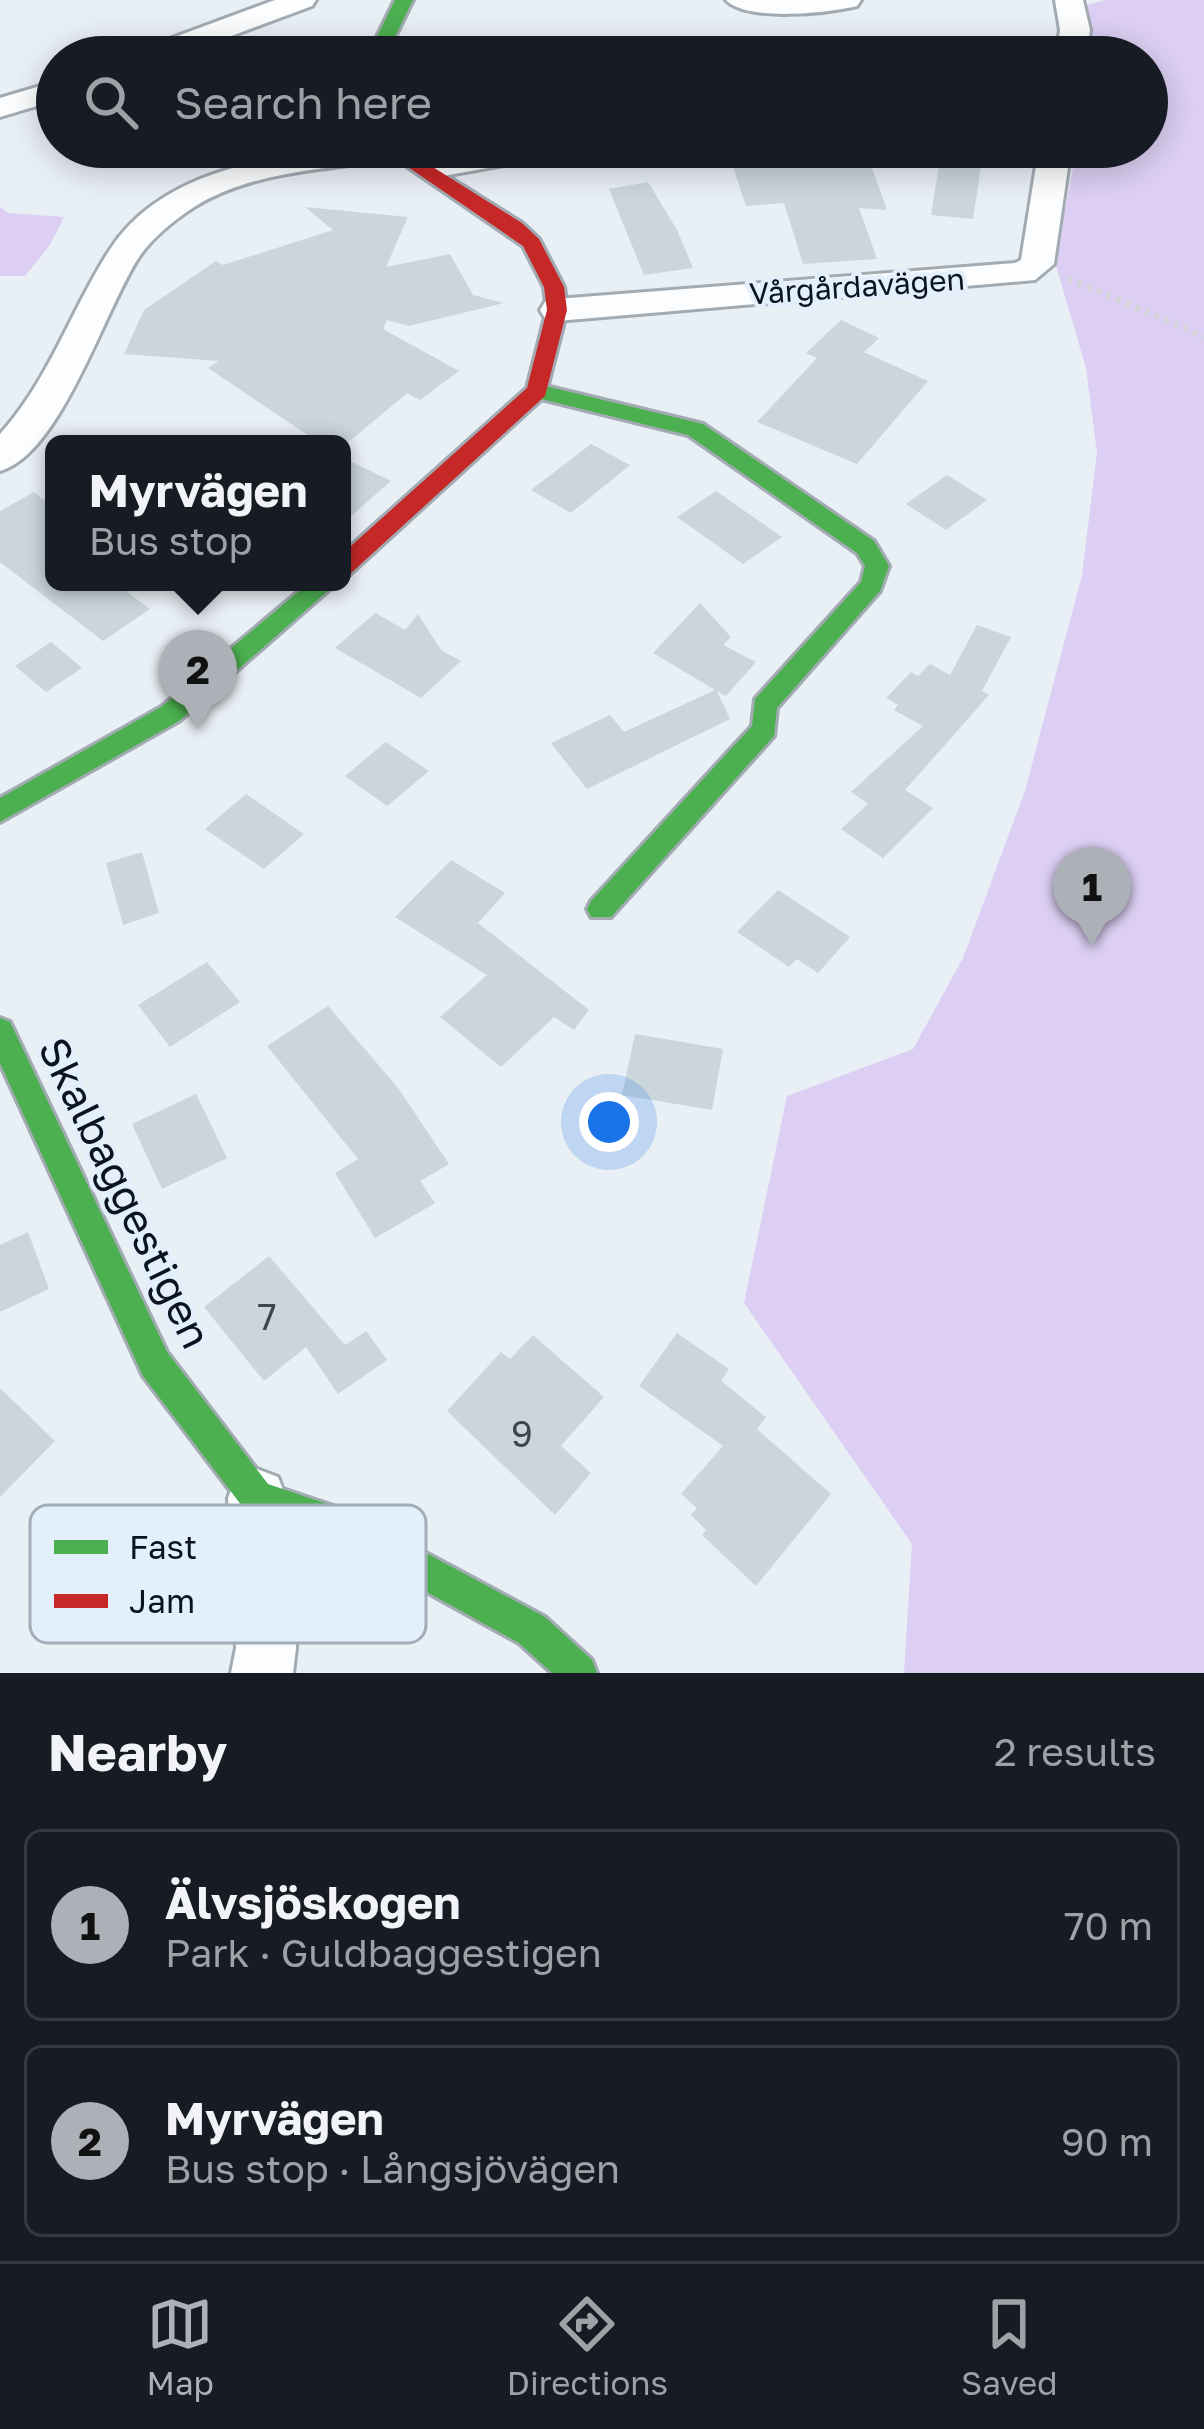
<!DOCTYPE html>
<meta charset="utf-8">
<style>
:root{--surface:#171b24;--page:#242831;--text:#f1f3f6;--muted:#9ea1a6;--line:#363941;--accent:#acb1b7}
body{margin:0;font-family:"Golos Text",sans-serif;background:var(--page);color:var(--text)}
.you{position:absolute;left:609px;top:1122px;width:42px;height:42px;margin:-30px;border:9px solid #fff;border-radius:50%;background:#1a73e8;box-shadow:0 0 0 18px #1a73e833}
.badge{display:grid;place-items:center;width:78px;height:78px;border-radius:50%;background:var(--accent);color:#111;font-size:39px;font-weight:700}
.pin{position:absolute;translate:-50% -99px;filter:drop-shadow(0 3px 6px #0008)}
.pin::after{content:'';position:absolute;top:63px;width:42px;height:36px;background:inherit;clip-path:polygon(0 0,100% 0,50% 100%)}
.popup{position:absolute;left:45px;top:435px;width:306px;height:156px;box-sizing:border-box;display:grid;place-content:center;border-radius:18px;background:var(--surface);filter:drop-shadow(0 3px 9px #0005);font-size:39px;white-space:nowrap;color:var(--muted)}
.popup b{font-size:45px;color:var(--text)}
.popup::after{content:'';position:absolute;left:50%;top:100%;margin-left:-24px;border:24px solid transparent;border-top-color:var(--surface)}
.list{margin:0;padding:0;list-style:none}
h2{display:flex;justify-content:space-between;align-items:center;height:156px;margin:0;padding:0 48px;font-size:51px}
h2 small{font-size:39px;font-weight:400;color:var(--muted)}
.list li{display:grid;grid-template-columns:78px 1fr auto;gap:36px;align-items:center;box-sizing:border-box;height:192px;margin:0 24px 24px;padding:0 24px;border:3px solid var(--line);border-radius:18px}
.list b{display:block;font-size:45px;white-space:nowrap}
.list p{margin:0;font-size:39px;white-space:nowrap;color:var(--muted)}
.list em{font-size:39px;font-style:normal;color:var(--muted)}
.icon{flex:none;width:66px;height:66px;fill:none;stroke:currentColor;stroke-width:2;stroke-linecap:round;stroke-linejoin:round}
.map{position:relative;flex:none;width:1204px;height:1673px;overflow:hidden}
.search{position:absolute;background:var(--surface);box-shadow:0 6px 30px #0003;left:36px;right:36px;top:36px;height:132px;display:flex;align-items:center;gap:30px;box-sizing:border-box;padding:0 42px;border-radius:66px;color:var(--muted);font-size:45px}
.sheet{height:588px;background:var(--surface)}
nav{display:flex;justify-content:space-around;align-items:center;box-sizing:border-box;height:168px;border-top:3px solid var(--line);background:var(--surface);font-size:33px;color:var(--muted)}
nav a{display:grid;justify-items:center;gap:6px}
nav .on{color:var(--accent)}
.map>svg:first-child{display:block}
.green{fill:#dccff3}
.building{fill:#cbd6db}
.lines{fill:none;stroke-linecap:round;stroke-linejoin:round}
.lane-casing{stroke:#a3abb2;stroke-width:6}
.street-casing{stroke:#a3abb2;stroke-width:6}
.fast-casing{stroke:#a3abb2;stroke-width:6}
.jam-casing{stroke:#a3abb2;stroke-width:6}
.path{stroke:#d2d5d6;stroke-width:6;stroke-dasharray:4.5 6;stroke-linecap:butt}
.lane{fill:#fcfdfe;fill-rule:evenodd}
.street{fill:#fcfdfe;fill-rule:evenodd}
.fast{fill:#4caf50;fill-rule:evenodd}
.jam{fill:#c62828;fill-rule:evenodd}
.labels{text-anchor:middle;stroke-width:9;stroke-linejoin:round;paint-order:stroke}
.far-street-label{font-size:30px;fill:#09141e;stroke:#e3effa}
.near-number-label{font-size:36px;fill:#3c464f}
.near-street-label{font-size:42px;fill:#09141e;stroke:#e3effa}
.key{fill:#e3effa;stroke:#a2adb8;stroke-width:3}
.key-label{font-size:33px;fill:#09141e}
</style>
<div class="map">
<svg width="1204" height="1673" viewBox="0 0 1204 1673">
<rect width="100%" height="100%" fill="#e8eff5"/>
<g class="green">
<polygon points="1105,0 1204,0 1204,1673 904,1673 912,1544 744,1303 787,1096 913,1049 963,958 1025,791 1082,575 1097,453 1086,368 1055,262 1077,147 1147,147 1147,57 1089,57 1087,5"/>
<polygon points="0,207 8,213 64,217 50,245 25,276 0,276"/>
</g>
<g class="building">
<polygon points="942,147 984,147 973,219 931,215"/>
<polygon points="867,154 887,210 859,208 877,259 803,264 784,203 746,206 732,164"/>
<polygon points="648,182 677,230 693,268 644,275 609,189"/>
<polygon points="305,207 408,217 386,267 450,254 473,295 504,303 409,326 387,320 383,329 459,371 420,400 407,393 346,444 321,444 208,368 219,361 124,354 144,310 216,261 223,265 333,230"/>
<polygon points="841,320 879,338 864,352 928,381 857,464 757,422 817,358 806,353"/>
<polygon points="591,444 630,465 571,513 531,490"/>
<polygon points="342,457 391,481 342,524"/>
<polygon points="947,475 987,500 946,530 906,504"/>
<polygon points="716,491 782,537 743,564 677,517"/>
<polygon points="34,492 54,508 54,582 114,582 150,609 103,641 0,562 0,511"/>
<polygon points="700,603 731,637 723,645 756,662 726,696 717,691 730,719 587,789 551,743 610,715 624,732 715,690 653,653"/>
<polygon points="375,613 405,630 418,614 441,650 461,661 421,698 335,648"/>
<polygon points="977,625 1011,637 982,691 989,695 905,790 933,808 883,858 841,829 868,804 851,792 923,726 894,710 898,705 886,698 911,672 918,676 930,664 950,675"/>
<polygon points="51,642 82,668 46,692 15,666"/>
<polygon points="386,742 429,771 387,806 345,776"/>
<polygon points="246,794 304,834 264,869 205,829"/>
<polygon points="142,852 159,913 123,925 106,863"/>
<polygon points="451,860 505,893 478,923 589,1010 574,1030 554,1017 501,1067 440,1017 487,975 395,917"/>
<polygon points="778,890 850,937 818,973 797,959 789,967 737,932"/>
<polygon points="207,962 240,1002 170,1047 138,1005"/>
<polygon points="328,1006 398,1088 449,1164 420,1181 435,1203 375,1238 335,1173 358,1159 267,1046"/>
<polygon points="635,1034 723,1049 712,1110 622,1095"/>
<polygon points="196,1094 227,1158 162,1189 132,1124"/>
<polygon points="28,1232 49,1289 0,1312 0,1245"/>
<polygon points="269,1256 345,1345 366,1331 387,1360 338,1394 306,1347 264,1381 204,1307"/>
<polygon points="677,1333 729,1369 721,1381 766,1417 757,1429 831,1494 756,1586 702,1535 706,1530 691,1515 697,1508 681,1494 723,1446 639,1386"/>
<polygon points="533,1335 604,1397 561,1446 591,1473 555,1515 447,1411 501,1352 510,1359"/>
<polygon points="0,1388 55,1441 0,1497"/>
</g>
<g class="lines">
<defs>
<polygon id="lane" points="549,147 585,147 577,152 432,178 423,173 432,168"/>
<g id="street">
<polygon points="275,0 316,0 312,6 175,57 132,57 137,51"/>
<path d="M726,0H861L857,6C828,13 747,22 726,0Z"/>
<polygon points="1055,0 1083,0 1090,30 1086,57 1056,57 1060,30"/>
<polygon points="57,81 57,100 0,117 0,98"/>
<path d="M349,147H404L407,151L391,160C325,169 252,171 194,207C174,220 152,238 139,257C105,308 61,454 0,471V434C49,380 70,312 109,251C160,171 264,158 349,147Z"/>
<polygon points="1039,147 1071,147 1054,264 1035,280 557,321 545,318 540,310 545,302 557,299 1015,263 1021,260"/>
<polygon points="257,1469 278,1477 286,1498 296,1648 293,1673 231,1673 236,1648 228,1498 236,1477"/>
</g>
<g id="fast">
<polygon points="395,0 413,0 385,57 367,57"/>
<polygon points="537,384 703,424 874,541 889,566 880,591 777,708 774,736 611,917 591,917 587,909 591,901 752,726 755,699 861,582 865,566 857,553 688,435 529,396 529,386"/>
<polygon points="310,582 338,582 179,721 0,822 0,798 161,707"/>
<polygon points="0,1018 10,1022 167,1352 268,1484 348,1511 545,1617 592,1660 597,1673 552,1673 519,1643 329,1538 245,1510 143,1376 0,1063"/>
</g>
<polygon id="jam" points="379,147 401,147 522,223 539,239 564,287 567,310 545,396 350,574 342,576 342,554 527,388 547,310 544,287 523,246"/>
</defs>
<use href="#lane" class="lane-casing"/>
<use href="#street" class="street-casing"/>
<use href="#fast" class="fast-casing"/>
<use href="#jam" class="jam-casing"/>
<polyline class="path" points="1068,278 1204,337"/>
<use href="#lane" class="lane"/>
<use href="#street" class="street"/>
<use href="#fast" class="fast"/>
<use href="#jam" class="jam"/>
</g>
<g class="labels">
<g class="far-street-label">
<text transform="translate(857 287) rotate(-4)" y="10">Vårgårdavägen</text>
</g>
<g class="near-number-label">
<text x="267" y="1330">7</text>
<text x="522" y="1447">9</text>
</g>
<g class="near-street-label">
<text transform="translate(125 1193) rotate(64)" y="15">Skalbaggestigen</text>
</g>
</g>
<rect x="30" y="1505" width="396" height="138" rx="18" class="key"/>
<rect x="54" y="1540" width="54" height="14" fill="#4caf50"/>
<rect x="54" y="1594" width="54" height="14" fill="#c62828"/>
<g class="key-label">
<text x="129" y="1559">Fast</text>
<text x="129" y="1613">Jam</text>
</g>
</svg>
<div class="you"></div>
<div class="pin badge" style="left:1092px;top:946px">1</div>
<div class="pin badge" style="left:198px;top:729px">2</div>
<div class="popup"><b>Myrvägen</b>Bus stop</div>
<div class="search"><svg class="icon" aria-label="search" viewBox="0 0 24 24"><circle cx="10" cy="10" r="6"/><path d="M15 15l6 6"/></svg>Search here</div>
</div>
<section class="sheet">
<h2>Nearby<small>2 results</small></h2>
<ul class="list">
<li><span class="badge">1</span><div><b>Älvsjöskogen</b><p>Park · Guldbaggestigen</p></div><em>70 m</em></li>
<li><span class="badge">2</span><div><b>Myrvägen</b><p>Bus stop · Långsjövägen</p></div><em>90 m</em></li>
</ul>
</section>
<nav>
<a class="on"><svg class="icon" aria-label="map" viewBox="0 0 24 24"><path d="M3 6l6-2 6 2 6-2v14l-6 2-6-2-6 2zM9 4v14M15 6v14"/></svg>Map</a>
<a><svg class="icon" aria-label="directions" viewBox="0 0 24 24"><path d="M12 3l9 9-9 9-9-9zM9 14v-3h6M13 9l2 2-2 2"/></svg>Directions</a>
<a><svg class="icon" aria-label="saved" viewBox="0 0 24 24"><path d="M7 4h10v16l-5-4-5 4z"/></svg>Saved</a>
</nav>
